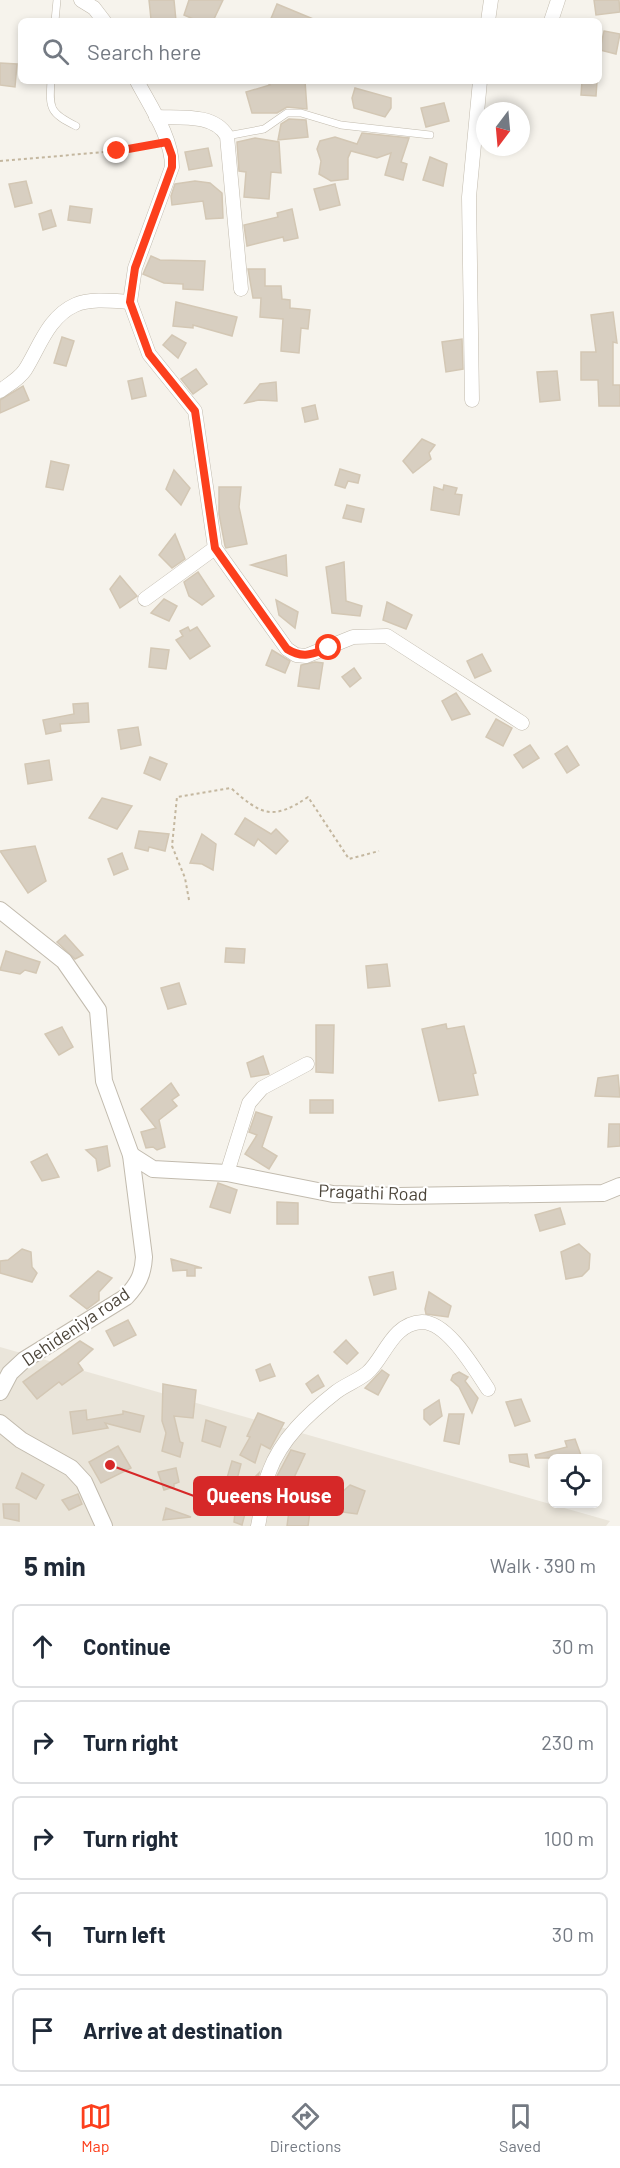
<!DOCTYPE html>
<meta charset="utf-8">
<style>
:root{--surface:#fff;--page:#f2f2f3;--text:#1f2937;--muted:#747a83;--line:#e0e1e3;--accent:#fc3f1d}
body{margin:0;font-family:Barlow,sans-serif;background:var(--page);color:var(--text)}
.controls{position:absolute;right:18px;bottom:18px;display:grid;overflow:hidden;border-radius:9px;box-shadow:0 3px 9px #0003}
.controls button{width:54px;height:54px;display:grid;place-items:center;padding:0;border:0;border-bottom:2px solid var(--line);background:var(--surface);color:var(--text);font:30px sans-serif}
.compass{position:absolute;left:476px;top:102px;width:54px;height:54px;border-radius:50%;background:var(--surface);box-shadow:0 3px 9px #0003;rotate:196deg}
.stop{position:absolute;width:18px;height:18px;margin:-14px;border:4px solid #fc3f1d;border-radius:50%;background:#fff}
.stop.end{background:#fc3f1d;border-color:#fff;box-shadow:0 2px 6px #0008}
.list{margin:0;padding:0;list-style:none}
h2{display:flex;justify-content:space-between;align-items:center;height:78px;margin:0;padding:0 24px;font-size:26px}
h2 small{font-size:20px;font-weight:400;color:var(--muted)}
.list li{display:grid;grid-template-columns:39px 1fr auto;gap:18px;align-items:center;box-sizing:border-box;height:84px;margin:0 12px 12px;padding:0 12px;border:2px solid var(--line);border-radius:9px}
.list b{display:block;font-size:22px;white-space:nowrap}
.list em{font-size:20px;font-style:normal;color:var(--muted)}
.icon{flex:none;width:33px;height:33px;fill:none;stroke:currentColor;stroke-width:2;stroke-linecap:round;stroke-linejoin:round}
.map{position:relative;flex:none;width:620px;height:1526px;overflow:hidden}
.search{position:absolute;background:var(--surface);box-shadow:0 3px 9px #0003;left:18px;right:18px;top:18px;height:66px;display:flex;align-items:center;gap:15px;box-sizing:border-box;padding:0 21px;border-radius:9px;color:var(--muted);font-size:22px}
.sheet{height:558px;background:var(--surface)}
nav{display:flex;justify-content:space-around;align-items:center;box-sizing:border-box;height:84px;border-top:2px solid var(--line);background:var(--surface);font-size:16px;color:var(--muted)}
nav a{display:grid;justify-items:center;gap:3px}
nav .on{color:var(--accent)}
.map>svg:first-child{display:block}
.residential{fill:#eae5da}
.building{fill:#d8cfc1;stroke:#d3c7b4;stroke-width:1.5}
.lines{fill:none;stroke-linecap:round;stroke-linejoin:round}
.service-casing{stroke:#c2bbae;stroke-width:8}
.minor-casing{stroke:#c2bbae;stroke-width:15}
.tertiary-casing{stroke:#c2bbae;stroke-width:18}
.path{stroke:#c4b79f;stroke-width:2;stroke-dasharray:3 3;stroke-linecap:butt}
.service{stroke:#fff;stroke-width:7}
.minor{stroke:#fff;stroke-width:14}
.tertiary{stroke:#fff;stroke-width:16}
.route{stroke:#fc3f1d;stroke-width:8}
.labels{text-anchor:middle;stroke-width:4.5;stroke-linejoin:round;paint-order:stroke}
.street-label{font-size:18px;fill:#4b4439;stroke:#fff}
.leader{fill:none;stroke:#d62828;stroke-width:2}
.callout-dot{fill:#d62828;stroke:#fff;stroke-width:2}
.callout{fill:#d62828;stroke:#d62828;stroke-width:2}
.callout-label{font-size:20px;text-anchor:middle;font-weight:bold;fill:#fff}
</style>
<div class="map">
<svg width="620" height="1526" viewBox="0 0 620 1526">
<rect width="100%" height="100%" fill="#f6f3ec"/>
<polygon class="residential" points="0,1347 610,1521 606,1526 0,1526"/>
<g class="building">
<polygon points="149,0 174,0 176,21 151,19"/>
<polygon points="189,0 223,0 213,21 198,21 184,15"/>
<polygon points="594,0 619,0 620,12 596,15"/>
<polygon points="277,4 318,21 270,21"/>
<polygon points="604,31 620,34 616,54 600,50"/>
<polygon points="0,63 17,64 15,87 0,85"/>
<polygon points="266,81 305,81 307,109 287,107 277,113 252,113 246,92 270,85"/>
<polygon points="582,81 597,81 596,96 581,95"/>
<polygon points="355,88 391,98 391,108 385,117 354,108 352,98"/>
<polygon points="444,103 449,121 426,127 421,108"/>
<polygon points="289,119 306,120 308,137 278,140 281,124"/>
<polygon points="362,133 409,138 401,162 407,164 403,180 385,175 391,153 377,158 351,151 348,158 348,179 331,181 319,174 321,161 317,149 320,141 335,137 357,144"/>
<polygon points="255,138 279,142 281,173 271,172 269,199 244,197 246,172 239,171 237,142"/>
<polygon points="208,148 212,166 189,170 185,152"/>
<polygon points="430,157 447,164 443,186 423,180"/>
<polygon points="26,181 32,203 15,207 9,184"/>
<polygon points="195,181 210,183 222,193 223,218 206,219 203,201 172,205 171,196 175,184"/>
<polygon points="335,184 340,205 320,210 314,189"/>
<polygon points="70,206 92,209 90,223 68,220"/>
<polygon points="292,209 298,238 284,241 283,237 247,246 244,225 278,217 277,213"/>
<polygon points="51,210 56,226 43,230 39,214"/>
<polygon points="151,256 160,260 205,261 203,290 183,289 183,284 164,283 143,274"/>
<polygon points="248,269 265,269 265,286 281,286 282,299 290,300 290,308 310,310 308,329 301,328 299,353 281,351 283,319 260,317 261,298 253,298"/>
<polygon points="176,302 237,317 232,336 193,325 193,328 173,326"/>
<polygon points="613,312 617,343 613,342 613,385 620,385 620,406 599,406 598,380 581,380 581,352 596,352 591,315"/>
<polygon points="172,335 186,343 178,358 163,345"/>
<polygon points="62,337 74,341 66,366 54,363"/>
<polygon points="462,339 463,369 446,372 442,342"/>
<polygon points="196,369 207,384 193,394 181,379"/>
<polygon points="557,371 560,400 540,402 537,372"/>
<polygon points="142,378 146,396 132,399 128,381"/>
<polygon points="276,382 277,401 259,400 245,403 260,384"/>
<polygon points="23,386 29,400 0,413 0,400"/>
<polygon points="315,405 318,419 305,422 302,408"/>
<polygon points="422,439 435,445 429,453 431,459 413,473 403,461"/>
<polygon points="51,461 69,465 63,490 46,487"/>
<polygon points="340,469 360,475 358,483 348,481 345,488 335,485"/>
<polygon points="174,470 190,488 181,505 166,489"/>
<polygon points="444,485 457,488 455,494 462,495 459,515 431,510 434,487 443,490"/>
<polygon points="219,487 241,487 239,507 247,544 226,548 225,546 219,514"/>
<polygon points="347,505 364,509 361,522 343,518"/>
<polygon points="175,534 185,559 172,568 159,555"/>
<polygon points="286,555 287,576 251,565"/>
<polygon points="344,562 346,601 362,606 360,616 332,613 326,567"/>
<polygon points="198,572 214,596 202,605 189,596 184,582"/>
<polygon points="120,576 137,596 120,608 110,589"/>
<polygon points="164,599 177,606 169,621 151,613"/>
<polygon points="276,600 298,612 295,628 279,615"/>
<polygon points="387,602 412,615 406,629 383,620"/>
<polygon points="188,627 190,631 197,627 210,646 190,659 176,640 183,636 180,631"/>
<polygon points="151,648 169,650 166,669 149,667"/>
<polygon points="272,650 290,661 285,673 266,665"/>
<polygon points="482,654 491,671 475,678 467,661"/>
<polygon points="315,662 323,663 319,689 298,686 301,665"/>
<polygon points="354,668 361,678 350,687 342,677"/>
<polygon points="456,693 470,714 452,720 442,701"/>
<polygon points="88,703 89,722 60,724 61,731 46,734 43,720 74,714 73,704"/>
<polygon points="496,719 512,728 503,746 486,737"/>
<polygon points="138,727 141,745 121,749 118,730"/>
<polygon points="530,745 539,758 523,768 514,755"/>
<polygon points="567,746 579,765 567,773 555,754"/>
<polygon points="150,757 167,764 160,780 144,773"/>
<polygon points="49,760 52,780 28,784 25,764"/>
<polygon points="102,798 132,806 117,829 89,818"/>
<polygon points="245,818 271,834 276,829 288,841 276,854 258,839 254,846 235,834"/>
<polygon points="139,831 169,834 165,851 149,847 148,851 135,848"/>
<polygon points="202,834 216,844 213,870 202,864 190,863"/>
<polygon points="35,846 46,881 28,893 0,851"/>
<polygon points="122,853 128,869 114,875 108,859"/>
<polygon points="65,935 83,955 75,959 57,942"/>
<polygon points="226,948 245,949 244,963 225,962"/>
<polygon points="6,951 40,962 36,973 25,970 20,974 0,970"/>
<polygon points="387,964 390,986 368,988 366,966"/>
<polygon points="179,983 186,1004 168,1009 161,988"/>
<polygon points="446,1024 447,1029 464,1026 476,1073 473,1074 478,1095 439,1101 422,1029"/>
<polygon points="316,1025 334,1025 333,1073 316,1072"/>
<polygon points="62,1027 73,1047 59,1055 45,1034"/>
<polygon points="263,1056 269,1074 251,1077 247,1063"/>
<polygon points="618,1075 620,1097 595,1096 598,1078"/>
<polygon points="171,1083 179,1095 172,1100 177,1106 159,1120 165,1147 157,1150 153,1147 146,1148 141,1132 156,1128 141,1109"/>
<rect x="310" y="1100" width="23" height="13"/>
<polygon points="256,1112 272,1117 262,1147 277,1156 269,1169 245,1154 257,1135 249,1132"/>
<polygon points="609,1124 620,1124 620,1146 608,1147"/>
<polygon points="107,1146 110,1166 98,1171 96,1159 86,1150"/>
<polygon points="47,1154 59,1177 42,1181 31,1162"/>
<polygon points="218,1183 237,1190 230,1213 210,1207"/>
<polygon points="277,1202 298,1203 298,1224 277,1224"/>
<polygon points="560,1208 565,1224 540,1231 535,1215"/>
<polygon points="579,1244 590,1254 589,1269 582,1276 566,1279 561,1252"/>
<polygon points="22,1249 31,1252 32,1267 37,1273 32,1282 0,1273 0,1261 8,1260"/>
<polygon points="171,1259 192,1265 202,1268 195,1268 195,1276 187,1276 187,1270 173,1271"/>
<polygon points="98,1271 112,1278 99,1292 99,1300 87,1309 70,1296"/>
<polygon points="393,1272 396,1289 374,1295 369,1277"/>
<polygon points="429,1292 451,1306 448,1317 426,1314 425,1309"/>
<polygon points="128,1320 136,1335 114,1346 106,1331"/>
<polygon points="346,1340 358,1353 347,1364 334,1352"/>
<polygon points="80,1341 93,1349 78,1363 83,1370 62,1385 59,1382 37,1399 23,1382"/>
<polygon points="270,1364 275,1376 260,1381 256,1370"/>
<polygon points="382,1370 389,1375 378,1395 365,1388"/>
<polygon points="459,1372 468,1377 465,1381 478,1398 472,1413 459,1387 451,1380 453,1375"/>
<polygon points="318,1375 324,1386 312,1393 306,1384"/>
<polygon points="163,1384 196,1390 193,1418 174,1416 180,1442 183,1443 180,1457 162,1451 166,1433 162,1421"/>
<polygon points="521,1399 530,1421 515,1426 506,1402"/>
<polygon points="439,1400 442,1416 430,1425 424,1419 424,1410"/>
<polygon points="86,1410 87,1420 123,1414 123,1411 144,1416 140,1432 105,1423 108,1428 73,1434 70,1412"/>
<polygon points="258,1413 284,1423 270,1449 261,1444 255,1463 240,1455 250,1437 247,1436"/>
<polygon points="449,1414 464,1414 459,1444 444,1441"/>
<polygon points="206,1420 226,1427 220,1447 202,1441"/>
<polygon points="575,1439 582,1458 562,1455 561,1458 536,1458 535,1455 567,1447 565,1441"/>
<polygon points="118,1446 131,1468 101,1483 89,1462"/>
<polygon points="291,1450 305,1454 291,1484 276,1478"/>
<polygon points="527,1454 529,1467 510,1462 509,1455"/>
<polygon points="232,1461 241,1464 235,1487 225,1485"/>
<polygon points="176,1468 179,1482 174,1484 174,1487 164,1490 158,1472"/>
<polygon points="22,1473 44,1485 36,1499 16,1488"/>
<polygon points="259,1473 254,1496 250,1495 242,1525 234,1522 237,1494"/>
<polygon points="350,1485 365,1491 357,1514 336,1511 339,1495"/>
<polygon points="78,1494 82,1504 69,1510 62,1500"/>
<polygon points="302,1503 311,1504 308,1526 287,1526 289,1511 301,1513"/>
<polygon points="3,1504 19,1504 19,1521 4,1518"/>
<polygon points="166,1508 191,1517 163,1520"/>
</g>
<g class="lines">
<defs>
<g id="service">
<polyline points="55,21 57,0"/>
<path d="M51,81C49,109 50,113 76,126"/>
<polyline points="227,136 264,129 287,113 301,113 341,125 430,135"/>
</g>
<g id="minor">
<polyline points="81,0 94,8 104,21"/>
<polyline points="488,21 491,0"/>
<polyline points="551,21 558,0"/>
<path d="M137,81C150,106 172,137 172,167L135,268L130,302L149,354L195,411L215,548L287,649L296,655L306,656L353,637L387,636L522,723"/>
<path d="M156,117C179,118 214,113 227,136L241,289"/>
<path d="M0,391C8,385 19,379 25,370C39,348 48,317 75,305C90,298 114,301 130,302"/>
<polyline points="472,400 469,197 480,81"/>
<polyline points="145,599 215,548"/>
<polyline points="227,1173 249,1103 262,1088 307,1064"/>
<path d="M258,1526C262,1509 262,1488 269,1472C281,1439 308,1414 336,1392C345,1385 357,1381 367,1373C384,1359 392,1323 422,1322C448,1322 475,1370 488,1389"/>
</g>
<g id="tertiary">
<path d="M0,910L64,961L98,1010L104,1081L131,1155L144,1257C143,1275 138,1284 126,1297L24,1360L10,1373L0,1392"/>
<polyline points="131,1155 153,1169 227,1173 333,1194 399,1196 603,1193 620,1186"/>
<polyline points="0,1423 21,1440 71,1468 84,1482 104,1526"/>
</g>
</defs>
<use href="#service" class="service-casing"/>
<use href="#minor" class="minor-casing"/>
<use href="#tertiary" class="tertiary-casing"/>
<g class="path">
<polyline points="0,161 117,151 155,144"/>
<path d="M189,900L185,878L172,846L177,797L231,788C261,815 273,821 308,797L349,859L379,851"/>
</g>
<use href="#service" class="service"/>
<use href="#minor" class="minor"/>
<use href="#tertiary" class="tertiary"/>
</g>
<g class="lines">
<path class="route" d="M117,151L167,142L172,156V167L135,268L130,302L149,354L195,411L215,548L287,649C303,659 312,654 329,648"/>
</g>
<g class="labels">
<g class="street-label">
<text transform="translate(373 1193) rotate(2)" y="6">Pragathi Road</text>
<text transform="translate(76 1327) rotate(-34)" y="6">Dehideniya road</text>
</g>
</g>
<path class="leader" d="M110 1465L194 1496"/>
<circle class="callout-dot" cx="110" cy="1465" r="6"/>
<rect class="callout" x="194" y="1477" width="149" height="38" rx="6"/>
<g class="callout-label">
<text x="269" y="1503">Queens House</text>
</g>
</svg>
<div class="controls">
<button><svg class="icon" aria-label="locate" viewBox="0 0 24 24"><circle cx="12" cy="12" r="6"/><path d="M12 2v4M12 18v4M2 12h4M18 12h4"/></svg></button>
</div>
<svg class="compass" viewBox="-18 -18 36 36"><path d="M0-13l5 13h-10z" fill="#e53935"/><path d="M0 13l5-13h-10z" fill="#747a83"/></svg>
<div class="stop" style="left:329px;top:648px"></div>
<div class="stop end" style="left:117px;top:151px"></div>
<div class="search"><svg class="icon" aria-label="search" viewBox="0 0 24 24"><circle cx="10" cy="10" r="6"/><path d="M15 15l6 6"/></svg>Search here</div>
</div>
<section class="sheet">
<h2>5 min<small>Walk · 390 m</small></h2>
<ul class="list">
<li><svg class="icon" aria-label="ahead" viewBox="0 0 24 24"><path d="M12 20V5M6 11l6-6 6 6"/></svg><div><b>Continue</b></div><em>30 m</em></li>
<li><svg class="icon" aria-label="right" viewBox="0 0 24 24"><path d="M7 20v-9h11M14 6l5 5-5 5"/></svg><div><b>Turn right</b></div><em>230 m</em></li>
<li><svg class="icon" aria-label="right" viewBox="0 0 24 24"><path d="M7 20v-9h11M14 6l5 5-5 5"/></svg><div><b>Turn right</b></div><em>100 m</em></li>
<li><svg class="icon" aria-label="left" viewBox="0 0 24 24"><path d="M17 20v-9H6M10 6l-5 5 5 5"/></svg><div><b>Turn left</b></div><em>30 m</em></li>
<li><svg class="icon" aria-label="arrive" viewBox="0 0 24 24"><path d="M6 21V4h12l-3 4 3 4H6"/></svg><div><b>Arrive at destination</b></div></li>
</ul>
</section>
<nav>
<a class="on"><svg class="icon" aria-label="map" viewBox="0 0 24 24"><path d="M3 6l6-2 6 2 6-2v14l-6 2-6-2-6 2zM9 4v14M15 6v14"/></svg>Map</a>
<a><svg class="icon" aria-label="directions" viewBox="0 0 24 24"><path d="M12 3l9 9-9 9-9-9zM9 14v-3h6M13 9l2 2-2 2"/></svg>Directions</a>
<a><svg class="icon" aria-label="saved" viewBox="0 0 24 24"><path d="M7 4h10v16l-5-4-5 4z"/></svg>Saved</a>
</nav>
